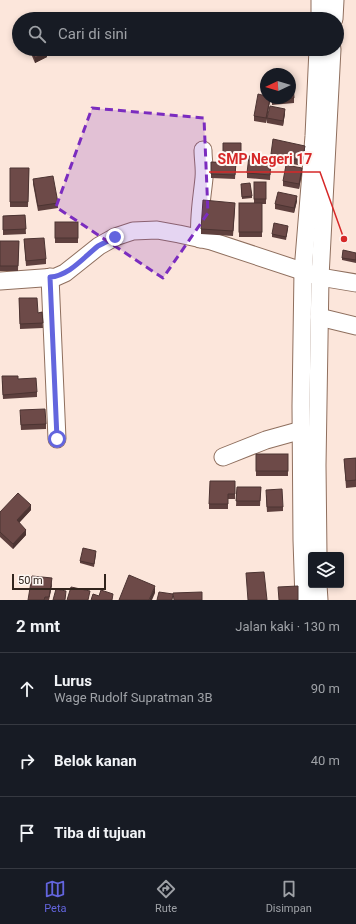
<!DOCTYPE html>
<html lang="id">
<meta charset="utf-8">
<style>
:root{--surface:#171b24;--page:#20242c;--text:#f1f3f6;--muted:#9ea1a6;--line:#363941;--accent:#6365de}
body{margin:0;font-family:Roboto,sans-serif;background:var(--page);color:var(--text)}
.controls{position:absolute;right:12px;bottom:12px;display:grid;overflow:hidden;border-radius:4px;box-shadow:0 2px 6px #0003}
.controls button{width:36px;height:36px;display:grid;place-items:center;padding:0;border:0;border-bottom:1px solid var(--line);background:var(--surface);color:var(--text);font:20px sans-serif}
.compass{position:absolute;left:260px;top:68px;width:36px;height:36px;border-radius:50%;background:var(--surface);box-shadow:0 2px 6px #0003;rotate:266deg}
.scale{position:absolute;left:12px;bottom:10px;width:94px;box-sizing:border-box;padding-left:4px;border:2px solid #31241d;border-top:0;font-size:11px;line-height:14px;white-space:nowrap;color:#31241d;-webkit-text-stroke:3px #fef7f3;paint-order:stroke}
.stop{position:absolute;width:12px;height:12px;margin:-9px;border:3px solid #6365de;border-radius:50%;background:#fff}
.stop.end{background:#6365de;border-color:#fff;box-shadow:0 1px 4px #0008}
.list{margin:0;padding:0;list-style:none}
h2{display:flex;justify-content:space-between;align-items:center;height:52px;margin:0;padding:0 16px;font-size:17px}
h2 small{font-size:13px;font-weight:400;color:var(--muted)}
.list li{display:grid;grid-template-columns:26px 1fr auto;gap:12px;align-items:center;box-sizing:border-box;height:72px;padding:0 16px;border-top:1px solid var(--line)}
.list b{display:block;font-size:15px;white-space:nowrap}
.list p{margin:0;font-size:13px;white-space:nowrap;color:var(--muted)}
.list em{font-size:13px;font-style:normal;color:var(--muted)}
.icon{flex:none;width:22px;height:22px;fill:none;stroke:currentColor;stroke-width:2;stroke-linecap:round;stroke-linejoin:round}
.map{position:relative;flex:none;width:356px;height:600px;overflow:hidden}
.search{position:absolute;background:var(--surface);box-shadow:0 2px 6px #0003;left:12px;right:12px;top:12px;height:44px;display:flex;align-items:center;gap:10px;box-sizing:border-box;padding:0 14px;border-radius:22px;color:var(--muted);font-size:15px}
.sheet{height:268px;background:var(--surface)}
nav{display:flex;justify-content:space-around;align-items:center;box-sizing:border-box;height:56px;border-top:1px solid var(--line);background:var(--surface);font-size:11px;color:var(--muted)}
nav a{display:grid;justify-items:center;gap:2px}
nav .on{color:var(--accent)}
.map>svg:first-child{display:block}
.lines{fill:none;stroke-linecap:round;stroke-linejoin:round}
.minor-casing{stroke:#8f6f5e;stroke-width:19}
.minor{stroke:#fff;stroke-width:17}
.wall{fill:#5e403e}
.shaded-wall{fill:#4c3432}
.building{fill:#6d4a48;stroke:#4c3432}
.route{stroke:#6365de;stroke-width:5}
.marked{fill:#7b2cbf;fill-opacity:0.2;stroke:#7b2cbf;stroke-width:3;stroke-dasharray:8 5;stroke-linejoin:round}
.leader{fill:none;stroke:#d62828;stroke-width:1.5}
.callout-dot{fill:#d62828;stroke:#fef7f3;stroke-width:1.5}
.callout-label{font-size:14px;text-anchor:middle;font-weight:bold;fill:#d62828;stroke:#fef7f3;stroke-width:4;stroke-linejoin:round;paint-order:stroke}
</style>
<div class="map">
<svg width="356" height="600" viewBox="0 0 356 600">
<rect width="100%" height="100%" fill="#fce6db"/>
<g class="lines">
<defs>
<g id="minor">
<polyline points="320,19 320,0"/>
<polyline points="334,19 335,0"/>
<path d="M200,239C198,218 202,199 204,178C205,169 203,159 203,150"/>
<polyline points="50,277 57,439"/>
<polyline points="0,281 56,277 65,273 99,246 115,237 133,231 157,230 179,234 211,241 320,277 356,283"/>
<polyline points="319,317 356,326"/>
<polyline points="223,457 266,440 302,430"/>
<polyline points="318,555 317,465 320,277 332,49"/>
<polyline points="318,585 319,600"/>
<polyline points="304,600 302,540 301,406 303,271 314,136 318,49"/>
</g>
</defs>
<use href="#minor" class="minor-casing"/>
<use href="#minor" class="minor"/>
</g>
<g class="wall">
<polygon points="29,49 46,49 47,57 35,63"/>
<polygon points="272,98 294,98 294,103 272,105"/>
<polygon points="270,101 266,123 254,121 254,116"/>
<polygon points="285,113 283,126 267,123 267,118"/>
<polygon points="241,143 241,163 224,162 236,163 235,179 211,178 211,162 223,162 223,157"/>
<polygon points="305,151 302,166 271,159 270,180 247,178 247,173 271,158 271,154"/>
<polygon points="10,168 29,168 28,207 10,207"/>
<polygon points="302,173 299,189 283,186 283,181"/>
<polygon points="33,179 58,203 58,208 38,211 33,184"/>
<polygon points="254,182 266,182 266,204 262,204 262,237 239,237 239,203 254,203"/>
<polygon points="241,187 252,196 252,198 242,199"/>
<polygon points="297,201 294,213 275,209 275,204"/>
<polygon points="235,208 233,236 201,234 201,229"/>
<polygon points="25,215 26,234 3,235 3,216"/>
<rect x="55" y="222" width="23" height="21"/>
<polygon points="288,228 286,240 272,237 272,234"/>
<polygon points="24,239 46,259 46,264 26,266"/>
<polygon points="0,241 19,241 18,271 0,271"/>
<polygon points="356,253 356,263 342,260 342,258"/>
<polygon points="19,298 38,313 42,312 43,328 20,329"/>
<polygon points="18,379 37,392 37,397 3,399 2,381"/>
<polygon points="20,415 46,424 46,429 21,430"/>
<rect x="256" y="454" width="32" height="22"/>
<polygon points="356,458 356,487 346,488 344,459"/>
<polygon points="235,481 235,499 228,499 228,509 209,509 209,504"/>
<polygon points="237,487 261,487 260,506 236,506"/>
<polygon points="266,495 283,507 283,511 267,512"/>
<polygon points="31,510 19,523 26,535 13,549 0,537 0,512"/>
<polygon points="96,554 94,567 80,563 80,561"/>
<polygon points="52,585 49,600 28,600"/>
</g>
<g class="shaded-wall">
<polygon points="47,52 47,57 35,63 35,58"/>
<polygon points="270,98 270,101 266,123 266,118"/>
<polygon points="285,109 285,113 283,126 283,121"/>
<polygon points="305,146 305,151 302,166 302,161"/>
<polygon points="302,168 302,173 299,189 299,184"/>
<polygon points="297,196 297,201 294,213 294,208"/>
<polygon points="31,505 31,510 17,525 17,520"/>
<polygon points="26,530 26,535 13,549 13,544"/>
<polygon points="52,578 52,585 49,600"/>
<polygon points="155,586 155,593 152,600 149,600"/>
</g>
<g class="building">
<polygon points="31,49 46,49 47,52 35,58"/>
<polygon points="290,80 293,80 294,98 272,100 272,98 290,98"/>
<polygon points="258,94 266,96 266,98 270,98 266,118 254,116"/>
<polygon points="270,106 285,109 283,121 267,118"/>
<polygon points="273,139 305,146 302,161 271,154"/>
<polygon points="223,143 241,143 241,158 223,157"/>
<polygon points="249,156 271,158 270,175 247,173"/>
<polygon points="211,162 236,163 235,175 211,174"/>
<polygon points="286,165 302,168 299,184 283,181"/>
<polygon points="10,168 29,168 28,202 10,202"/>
<polygon points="53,176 58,203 38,206 33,179"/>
<rect x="254" y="182" width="12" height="17"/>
<polygon points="250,183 252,196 242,197 241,184"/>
<polygon points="278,192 297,196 294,208 275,204"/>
<polygon points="203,200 235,203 233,231 201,229"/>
<rect x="239" y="203" width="23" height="29"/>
<polygon points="25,215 26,229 3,230 3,216"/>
<rect x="55" y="222" width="23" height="16"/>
<polygon points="274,223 288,226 286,237 272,234"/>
<polygon points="44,238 46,259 26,261 24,239"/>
<polygon points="0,241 19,241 18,266 0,266"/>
<polygon points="343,250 356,253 356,260 342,258"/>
<polygon points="19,298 37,298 38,313 42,312 43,323 20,324"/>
<polygon points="2,376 18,376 18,379 36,378 37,392 3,395"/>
<polygon points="45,409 46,424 21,425 20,410"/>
<rect x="256" y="454" width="32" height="17"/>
<polygon points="356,458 356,480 346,481 344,459"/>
<polygon points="210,481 235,481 235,494 228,494 228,504 209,504"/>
<polygon points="237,487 261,487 260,501 236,501"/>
<polygon points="282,489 283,507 267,507 266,490"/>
<polygon points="18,493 31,505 17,520 26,530 13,544 0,532 0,512"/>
<polygon points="83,548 96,551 94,564 80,561"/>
<polygon points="264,572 267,600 248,600 246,573"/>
<polygon points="129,575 155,586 149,600 119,600"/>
<polygon points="32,576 52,578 49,597 45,597 44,600 28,600"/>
<polygon points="298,586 298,600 279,600 278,587"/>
<polygon points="71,587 90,591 88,600 67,600"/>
<polygon points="56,589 66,591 65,600 53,600"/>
<polygon points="101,590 113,594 112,600 91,600 93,594 99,596"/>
<polygon points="159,592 173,594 172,600 157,600"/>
<polygon points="202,592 202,600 174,600 173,593"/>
</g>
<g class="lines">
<path class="route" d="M57,439L50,277C69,276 84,257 98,246C104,243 110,240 115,237"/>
</g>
<path class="marked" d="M92,108L204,118L208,213L163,278L56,207Z"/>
<path class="leader" d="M344 239L320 172H209"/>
<circle class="callout-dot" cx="344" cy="239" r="4"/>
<g class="callout-label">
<text x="265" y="164">SMP Negeri 17</text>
</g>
</svg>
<div class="controls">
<button><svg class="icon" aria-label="layers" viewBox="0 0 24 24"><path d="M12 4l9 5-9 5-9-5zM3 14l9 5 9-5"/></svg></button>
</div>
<svg class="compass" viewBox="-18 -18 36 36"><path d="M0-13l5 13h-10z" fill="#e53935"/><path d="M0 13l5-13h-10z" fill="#9ea1a6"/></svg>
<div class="scale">50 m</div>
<div class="stop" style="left:57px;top:439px"></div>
<div class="stop end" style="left:115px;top:237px"></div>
<div class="search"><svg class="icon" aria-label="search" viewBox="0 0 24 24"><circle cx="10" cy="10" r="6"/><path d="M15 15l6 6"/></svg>Cari di sini</div>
</div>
<section class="sheet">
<h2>2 mnt<small>Jalan kaki · 130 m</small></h2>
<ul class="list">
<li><svg class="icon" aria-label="ahead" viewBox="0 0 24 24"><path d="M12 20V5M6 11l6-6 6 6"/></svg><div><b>Lurus</b><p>Wage Rudolf Supratman 3B</p></div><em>90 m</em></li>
<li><svg class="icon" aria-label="right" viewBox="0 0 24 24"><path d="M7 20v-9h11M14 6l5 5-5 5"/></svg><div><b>Belok kanan</b></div><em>40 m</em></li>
<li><svg class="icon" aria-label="arrive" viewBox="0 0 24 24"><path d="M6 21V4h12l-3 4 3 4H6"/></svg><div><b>Tiba di tujuan</b></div></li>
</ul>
</section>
<nav>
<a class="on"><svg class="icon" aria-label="map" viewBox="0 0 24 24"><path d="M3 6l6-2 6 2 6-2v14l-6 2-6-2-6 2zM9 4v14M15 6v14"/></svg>Peta</a>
<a><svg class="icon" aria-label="directions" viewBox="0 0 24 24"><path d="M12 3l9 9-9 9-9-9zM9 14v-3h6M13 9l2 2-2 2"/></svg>Rute</a>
<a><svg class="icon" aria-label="saved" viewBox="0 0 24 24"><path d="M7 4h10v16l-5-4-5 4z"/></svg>Disimpan</a>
</nav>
